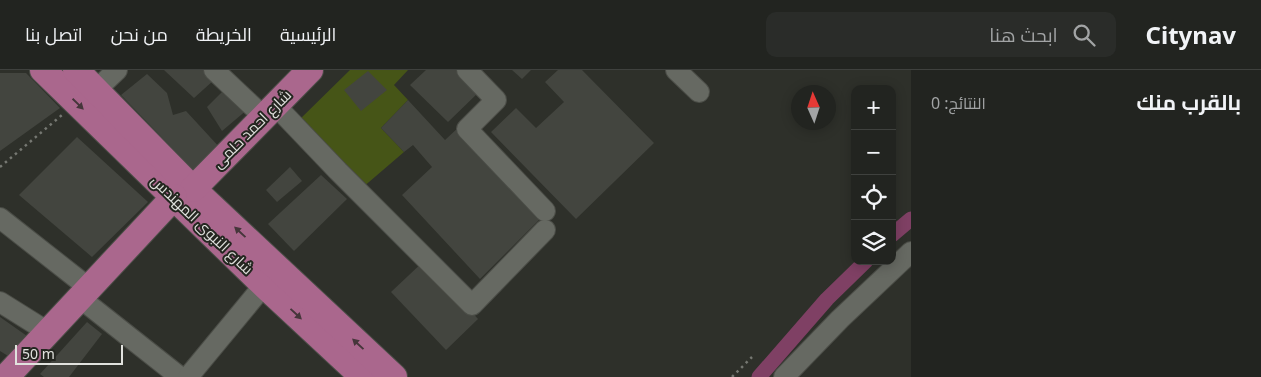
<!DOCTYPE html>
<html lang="ar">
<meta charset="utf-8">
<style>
:root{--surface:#222420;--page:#2a2c29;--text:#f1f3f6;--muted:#a2a4a5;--line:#3f413e}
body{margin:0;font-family:"Noto Sans",Cairo,sans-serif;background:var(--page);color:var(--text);direction:rtl}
.controls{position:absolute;right:15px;top:15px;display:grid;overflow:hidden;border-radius:10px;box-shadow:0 2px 12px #0003}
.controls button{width:45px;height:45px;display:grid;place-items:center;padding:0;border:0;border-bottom:1px solid var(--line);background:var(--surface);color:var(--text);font:25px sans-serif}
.compass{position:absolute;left:791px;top:15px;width:45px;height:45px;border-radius:50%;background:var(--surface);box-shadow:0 2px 12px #0003;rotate:357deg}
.scale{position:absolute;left:15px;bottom:12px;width:108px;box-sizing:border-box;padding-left:5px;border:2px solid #e1e2de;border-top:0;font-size:14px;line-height:18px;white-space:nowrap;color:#e1e2de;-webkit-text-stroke:4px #242620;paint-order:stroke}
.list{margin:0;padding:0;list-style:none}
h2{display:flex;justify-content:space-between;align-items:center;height:65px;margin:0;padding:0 20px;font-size:21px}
h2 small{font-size:16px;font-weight:400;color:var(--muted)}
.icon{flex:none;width:28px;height:28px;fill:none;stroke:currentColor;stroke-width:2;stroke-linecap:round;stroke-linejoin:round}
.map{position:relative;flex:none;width:911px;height:307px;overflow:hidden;direction:ltr}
header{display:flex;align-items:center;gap:30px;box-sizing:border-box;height:70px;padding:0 25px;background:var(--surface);border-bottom:1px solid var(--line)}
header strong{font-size:24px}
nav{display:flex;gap:28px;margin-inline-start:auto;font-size:18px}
.search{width:350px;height:45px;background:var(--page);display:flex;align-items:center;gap:12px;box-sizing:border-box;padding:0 18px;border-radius:10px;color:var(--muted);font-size:19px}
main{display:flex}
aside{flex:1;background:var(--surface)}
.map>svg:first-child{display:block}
.green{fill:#465517}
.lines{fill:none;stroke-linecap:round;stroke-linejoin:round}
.canal{stroke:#7f4064;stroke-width:15}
.building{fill:#43453f}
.minor-casing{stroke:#4b4d47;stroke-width:22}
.major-casing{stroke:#4b4d47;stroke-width:28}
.path{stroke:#767872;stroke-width:2.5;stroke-dasharray:2.5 4;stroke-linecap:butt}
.minor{stroke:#666962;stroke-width:20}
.major{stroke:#aa678d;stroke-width:26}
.oneway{fill:#46363b}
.labels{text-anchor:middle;stroke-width:4;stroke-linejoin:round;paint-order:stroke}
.street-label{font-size:15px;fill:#e1e2de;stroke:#242620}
</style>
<header>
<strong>Citynav</strong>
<div class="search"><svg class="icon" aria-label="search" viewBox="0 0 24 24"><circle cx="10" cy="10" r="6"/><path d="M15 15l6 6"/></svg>ابحث هنا</div>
<nav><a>الرئيسية</a><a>الخريطة</a><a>من نحن</a><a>اتصل بنا</a></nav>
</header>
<main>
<aside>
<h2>بالقرب منك<small>النتائج: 0</small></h2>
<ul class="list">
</ul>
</aside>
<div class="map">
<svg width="911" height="307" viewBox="0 0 911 307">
<rect width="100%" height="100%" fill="#2e302a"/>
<polygon class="green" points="350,0 408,0 394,15 408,30 381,58 404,82 362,118 296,53"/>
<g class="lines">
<g class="canal">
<polyline points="892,165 911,149"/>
<polyline points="759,307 827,229 866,191"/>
</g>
</g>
<g class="building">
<polygon points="164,0 204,0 214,10 194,28"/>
<polygon points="426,0 460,0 480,21 448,52 410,15"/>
<polygon points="512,0 531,0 522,9"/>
<polygon points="558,0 582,0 654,73 576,149 491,62 516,38 536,58 564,32 545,12"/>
<polygon points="368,1 387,20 361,41 344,20"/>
<polygon points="0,3 26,3 60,38 0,81"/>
<polygon points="147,4 167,23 173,45 186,41 221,79 197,104 121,25"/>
<polygon points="225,19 248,39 222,61 207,37"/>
<polygon points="408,30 445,70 460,56 541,148 480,209 402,125 432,97 413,75 404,82 381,58"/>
<polygon points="77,67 148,132 92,187 19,125"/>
<polygon points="290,97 302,111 277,132 266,120"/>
<polygon points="321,105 347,129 294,181 268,154"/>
<polygon points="425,190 478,249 446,280 391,222"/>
<polygon points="0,247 27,266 13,289 0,281"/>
<polygon points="87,252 102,264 69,307 44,307 40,304"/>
</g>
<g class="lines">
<defs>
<g id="minor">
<polyline points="214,0 264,47"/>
<polyline points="467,0 496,30 467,59 545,141"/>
<polyline points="676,0 699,22"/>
<polyline points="96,20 117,0"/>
<polyline points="275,35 338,101 472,235 545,160"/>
<polyline points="0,148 89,218"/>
<polyline points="80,228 180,307"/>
<polyline points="0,232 48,262"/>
<polyline points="188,307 264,215"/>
<polyline points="784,307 840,249 911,182"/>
</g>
<g id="major">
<polyline points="43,0 264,215 363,307"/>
<polyline points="76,0 193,119 394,307"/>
<polyline points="193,119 310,0"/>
<polyline points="6,307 174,127"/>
</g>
</defs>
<use href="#minor" class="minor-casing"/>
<use href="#major" class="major-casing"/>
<g class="path">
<polyline points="0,97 62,45"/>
<polyline points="732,307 752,287"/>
</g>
<use href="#minor" class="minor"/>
<use href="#major" class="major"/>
</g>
<defs><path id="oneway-solid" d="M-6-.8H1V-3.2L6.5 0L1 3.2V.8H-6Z" transform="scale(1.25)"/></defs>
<g class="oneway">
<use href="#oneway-solid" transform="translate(78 34) rotate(44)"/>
<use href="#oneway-solid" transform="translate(240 162) rotate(-137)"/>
<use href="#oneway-solid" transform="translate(296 244) rotate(43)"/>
<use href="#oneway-solid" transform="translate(358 274) rotate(-137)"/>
</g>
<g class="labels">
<g class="street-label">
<text transform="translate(252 59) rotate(-45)" y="5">شارع احمد حلمى</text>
<text transform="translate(202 155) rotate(44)" y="5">شارع النبوى المهندس</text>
</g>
</g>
</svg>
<div class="controls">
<button>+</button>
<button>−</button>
<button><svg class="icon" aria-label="locate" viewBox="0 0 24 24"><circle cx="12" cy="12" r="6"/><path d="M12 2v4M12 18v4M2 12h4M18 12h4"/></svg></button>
<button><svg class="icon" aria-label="layers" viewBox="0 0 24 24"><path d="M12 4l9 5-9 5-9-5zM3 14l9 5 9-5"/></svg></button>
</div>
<svg class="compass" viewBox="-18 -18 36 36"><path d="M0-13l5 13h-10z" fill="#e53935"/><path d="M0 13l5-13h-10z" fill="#a2a4a5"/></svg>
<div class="scale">50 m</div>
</div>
</main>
